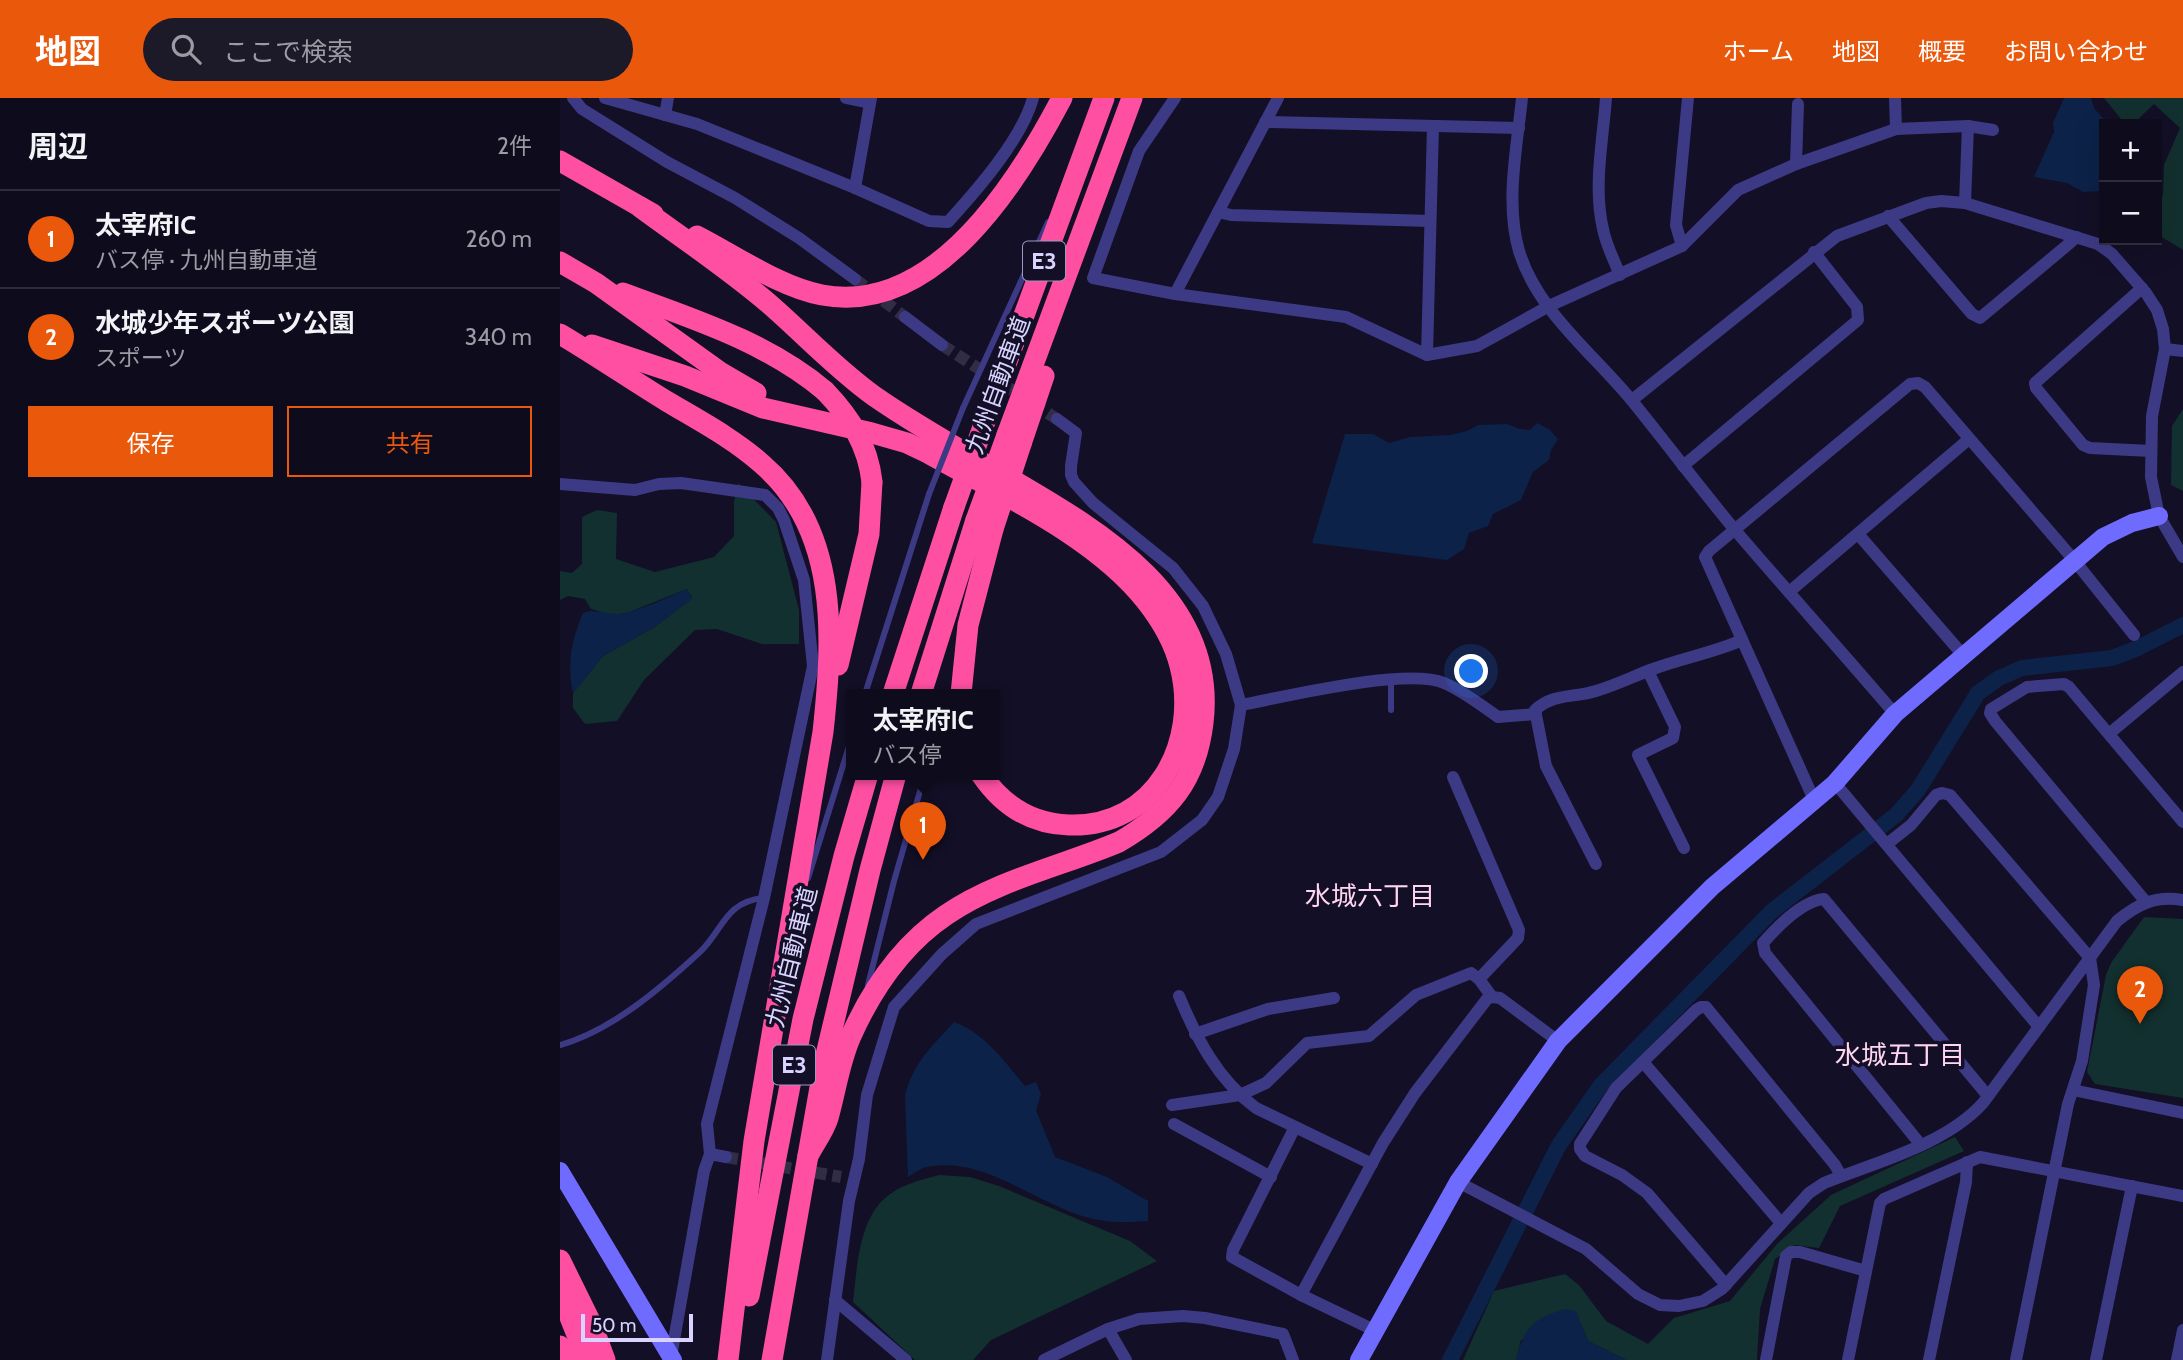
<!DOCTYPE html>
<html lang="ja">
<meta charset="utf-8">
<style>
:root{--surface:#0e0b1c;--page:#1c1929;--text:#f1f3f6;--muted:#9b9ba3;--line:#2e2b3b;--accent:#ea580c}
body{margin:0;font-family:Cabin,"Noto Sans JP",sans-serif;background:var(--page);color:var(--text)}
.controls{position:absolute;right:21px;top:21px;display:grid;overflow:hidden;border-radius:0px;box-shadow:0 7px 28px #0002}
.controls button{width:63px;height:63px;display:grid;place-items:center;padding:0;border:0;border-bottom:2px solid var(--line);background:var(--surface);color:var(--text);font:35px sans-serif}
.scale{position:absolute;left:21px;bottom:18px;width:112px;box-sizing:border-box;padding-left:7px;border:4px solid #d9d4ff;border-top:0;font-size:19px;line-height:24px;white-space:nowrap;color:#d9d4ff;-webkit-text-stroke:5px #130f26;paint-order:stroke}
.you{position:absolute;left:912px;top:574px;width:24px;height:24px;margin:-18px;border:5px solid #fff;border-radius:50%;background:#1a73e8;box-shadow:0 0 0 10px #1a73e833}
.badge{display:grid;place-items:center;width:46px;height:46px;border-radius:50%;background:var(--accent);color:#fff;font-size:23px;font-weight:700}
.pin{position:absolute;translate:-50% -58px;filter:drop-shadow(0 2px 4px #0008)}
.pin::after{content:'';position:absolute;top:37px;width:24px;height:21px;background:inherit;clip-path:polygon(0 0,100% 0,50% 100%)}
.popup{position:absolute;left:286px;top:591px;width:154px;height:91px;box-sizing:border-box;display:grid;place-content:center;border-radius:0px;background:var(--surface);filter:drop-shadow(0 2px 5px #0005);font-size:23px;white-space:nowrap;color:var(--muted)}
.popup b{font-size:26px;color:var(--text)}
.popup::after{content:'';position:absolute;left:50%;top:100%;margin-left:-14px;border:14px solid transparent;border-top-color:var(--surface)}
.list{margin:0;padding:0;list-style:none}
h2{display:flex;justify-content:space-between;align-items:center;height:91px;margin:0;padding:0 28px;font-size:30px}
h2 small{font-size:23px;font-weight:400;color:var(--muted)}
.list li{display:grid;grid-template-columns:46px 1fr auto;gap:21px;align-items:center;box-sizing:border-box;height:98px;padding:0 28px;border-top:2px solid var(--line)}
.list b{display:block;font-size:26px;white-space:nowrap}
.list p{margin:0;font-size:23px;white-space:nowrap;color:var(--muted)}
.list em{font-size:23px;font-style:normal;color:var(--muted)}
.actions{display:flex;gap:14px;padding:21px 28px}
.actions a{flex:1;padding:16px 0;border:2px solid var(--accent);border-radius:0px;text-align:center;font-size:24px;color:var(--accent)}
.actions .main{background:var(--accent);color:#fff}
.icon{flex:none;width:38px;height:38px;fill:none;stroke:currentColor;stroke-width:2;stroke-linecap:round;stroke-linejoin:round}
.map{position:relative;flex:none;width:1623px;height:1262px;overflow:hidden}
header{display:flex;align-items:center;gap:42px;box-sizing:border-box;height:98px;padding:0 35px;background:var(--accent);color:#fff}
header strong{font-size:33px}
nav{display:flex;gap:38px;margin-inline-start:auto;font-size:24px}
.search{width:490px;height:63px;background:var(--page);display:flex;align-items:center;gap:18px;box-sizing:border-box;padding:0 24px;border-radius:38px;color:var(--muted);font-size:26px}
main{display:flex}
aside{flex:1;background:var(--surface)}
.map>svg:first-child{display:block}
.green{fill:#12302f}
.water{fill:#0c2248}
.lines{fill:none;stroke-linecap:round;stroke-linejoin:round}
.canal{stroke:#0c2248;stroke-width:16}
.street-tunnel{stroke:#312d47;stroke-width:12;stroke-dasharray:12 6;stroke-linecap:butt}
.lane{stroke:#3d3a85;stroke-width:6}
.street{stroke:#3d3a85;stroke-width:12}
.secondary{stroke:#6f6bff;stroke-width:18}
.highway{stroke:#ff4fa3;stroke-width:21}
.lane-bridge{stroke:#3d3a85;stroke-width:6}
.highway-bridge{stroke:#ff4fa3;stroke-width:21}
.labels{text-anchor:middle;stroke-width:7;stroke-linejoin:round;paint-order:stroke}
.shield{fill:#130f26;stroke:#9e99be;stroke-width:2}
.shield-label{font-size:23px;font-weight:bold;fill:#d9d4ff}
.street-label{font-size:24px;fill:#d9d4ff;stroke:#130f26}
.neighbourhood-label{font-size:26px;fill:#ffd6f0;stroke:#130f26}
</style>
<header>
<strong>地図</strong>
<div class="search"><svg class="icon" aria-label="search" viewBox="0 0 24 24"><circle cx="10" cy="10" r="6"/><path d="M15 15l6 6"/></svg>ここで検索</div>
<nav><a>ホーム</a><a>地図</a><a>概要</a><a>お問い合わせ</a></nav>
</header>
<main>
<aside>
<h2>周辺<small>2件</small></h2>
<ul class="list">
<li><span class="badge">1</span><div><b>太宰府IC</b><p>バス停 · 九州自動車道</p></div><em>260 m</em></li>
<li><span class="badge">2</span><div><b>水城少年スポーツ公園</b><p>スポーツ</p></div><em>340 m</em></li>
</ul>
<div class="actions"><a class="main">保存</a><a>共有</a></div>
</aside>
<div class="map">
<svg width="1623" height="1262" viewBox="0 0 1623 1262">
<rect width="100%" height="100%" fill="#130f26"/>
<g class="green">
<polygon points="1544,0 1623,0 1623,152 1597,136 1597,111 1603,96 1604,67 1620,30 1594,6 1573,26 1565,26"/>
<polygon points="1623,311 1623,393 1611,387 1612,328"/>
<polygon points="178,385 216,424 239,512 239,546 202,546 157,531 135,532 84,582 57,623 25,626 13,610 13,595 43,558 96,528 132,500 127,491 67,515 52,517 31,511 25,501 8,498 0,502 0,473 12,475 22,466 22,419 37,412 57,415 56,461 95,474 154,459 174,438 174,404"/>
<polygon points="1584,819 1623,821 1623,1000 1535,986 1527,974 1546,877 1551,865"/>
<polygon points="1395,1039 1404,1053 1280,1108 1259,1150 1235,1147 1215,1161 1200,1211 1197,1262 1066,1262 1028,1243 1022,1228 961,1242 956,1262 903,1262 934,1193 1005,1176 1019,1187 1046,1223 1088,1246 1114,1220 1170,1203 1217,1146 1271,1097"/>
<path d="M379,1077L410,1079L439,1088L570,1143L597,1163L431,1242L413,1262H355L293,1204C297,1172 298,1125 324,1101C339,1087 360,1082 379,1077Z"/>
</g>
<g class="water">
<polygon points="1504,0 1531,0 1534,10 1548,26 1544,26 1544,93 1523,94 1507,85 1474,79 1494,34 1493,25"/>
<polygon points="977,325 989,331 998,341 991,352 989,362 973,374 961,402 933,416 928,428 909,435 904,451 887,462 752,445 785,336 813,336 829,345 850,339 890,337 907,333 918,327 947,326 960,331 970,332"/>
<path d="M127,491L132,501L96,528L43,558L13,595C7,564 11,544 23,515C37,509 50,519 65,515C86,510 108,499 127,491Z"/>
<path d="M394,924C425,935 445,964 465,988L476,984L481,996L476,1012L495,1059L547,1079L588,1103V1123C563,1125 542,1125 519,1117C470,1101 422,1058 367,1069C361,1070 354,1075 348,1079L345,998C352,966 373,947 394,924Z"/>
<path d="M1005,1211L1016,1213L1028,1243L1066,1262H956C964,1229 973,1221 1005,1211Z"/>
</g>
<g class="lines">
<polyline class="canal" points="890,1262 999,1047 1041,987 1212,813 1336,717 1358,692 1418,595 1439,580 1462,570 1552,560 1578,550 1623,527"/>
<g class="street-tunnel">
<polyline points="295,181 345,219"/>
<polyline points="382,247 497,321"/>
<polyline points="166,1059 281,1079"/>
</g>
<g class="lane">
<polyline points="403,310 488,124"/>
<polyline points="831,582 831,612"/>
<polyline points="305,596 369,396"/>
<polyline points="248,780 291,642"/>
<polyline points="308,887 334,783 365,676"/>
<path d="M0,947C51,933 101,890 140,854C163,832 165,804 203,800"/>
</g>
<g class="street">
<polyline points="13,0 22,11 107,64 175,100 239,140 295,181"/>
<path d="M45,0L137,26L295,90L369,123L388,124C417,92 462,41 473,0"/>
<polyline points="286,0 310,5"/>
<polyline points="615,0 579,53 533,180 615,196 786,219 867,257 917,248 989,208 1122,148 1178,92 1236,66 1336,31 1408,28 1433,32"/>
<path d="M962,0C957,49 945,105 959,153C977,213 1034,256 1073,304C1107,346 1140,390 1175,432C1228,494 1282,554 1335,616"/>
<path d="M1046,0C1043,42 1033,89 1043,131C1046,147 1054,162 1060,177"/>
<polyline points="1335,0 1336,31"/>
<polyline points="105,17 108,0"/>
<polyline points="705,24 959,30"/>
<polyline points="1236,66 1238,6"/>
<polyline points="295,90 311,0"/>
<polyline points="1405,105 1408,28"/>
<polyline points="658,114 671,117 870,123"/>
<polyline points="1328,118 1412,216 1420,220 1517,139"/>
<polyline points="1122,148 1116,127 1128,0"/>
<polyline points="1582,190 1475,285 1476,290 1523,347 1530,350 1591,353"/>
<polyline points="615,196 718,0"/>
<polyline points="345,219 382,247"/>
<polyline points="1605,251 1623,253"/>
<polyline points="867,257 873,28"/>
<polyline points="1072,302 1277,138 1366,105 1381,103 1405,105 1538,146 1552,156 1586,195 1597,212 1603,231 1605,251 1592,318 1591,379 1599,418 1623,459"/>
<polyline points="1123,368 1298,222 1297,209 1254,154"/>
<polyline points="0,386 75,392 99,386 121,385 205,397 218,410 224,422 244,482 253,568 204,800 147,1026 150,1056 144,1073 111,1259"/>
<polyline points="1298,436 1403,557"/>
<polyline points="1229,494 1409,341"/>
<polyline points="1088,573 1115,629 1113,640 1078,657 1124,750"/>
<path d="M681,607C724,599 846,569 884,585C903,593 921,607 938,619L976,616"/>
<polyline points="1550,635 1623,574"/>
<polyline points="893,679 959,832 958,840 919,881"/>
<polyline points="1275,685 1479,929"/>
<polyline points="1255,704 1145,459 1149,453 1350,286 1358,285 1365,289 1514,462 1574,537"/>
<polyline points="1327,746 1351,727 1376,697 1382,695 1390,697 1530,860 1534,887 1522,963 1508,1006 1456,1262"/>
<path d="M1036,766L986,668L975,612C993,595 1014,600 1036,593C1056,587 1074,578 1093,571C1122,560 1153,555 1182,542"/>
<polyline points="1586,804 1435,623 1430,615 1431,611 1467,589 1504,586 1509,589 1623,724"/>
<path d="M619,898C637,941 657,981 696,1010L812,1066"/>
<polyline points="635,936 708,911 774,900"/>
<polyline points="1083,964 1221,1125"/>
<polyline points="1513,992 1623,1015"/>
<polyline points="612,1007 680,997 706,985 747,945 809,938 856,897 911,875 919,881 932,899"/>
<polyline points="614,1026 711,1079"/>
<polyline points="735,1029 673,1152 672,1159 741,1197 814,1232"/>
<path d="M1361,1047L1205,855L1203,845C1217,829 1242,803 1264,801L1428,998"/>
<polyline points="150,1056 166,1059"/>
<path d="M898,1084L1026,1151L1078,1196L1100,1207L1119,1208L1143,1203L1162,1191L1249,1095L1264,1085C1316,1064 1385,1047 1423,1005L1557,823C1578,806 1596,797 1623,802"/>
<polyline points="1166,1187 1087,1095 1062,1077 1025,1058 1020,1051 1020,1046 1056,990 1136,912 1141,909 1146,909 1275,1067 1281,1078"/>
<polyline points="741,1197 823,1045 855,995 927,901 932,899 940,900 998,943"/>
<polyline points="275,1202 346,1262"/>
<polyline points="548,1231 566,1262"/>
<polyline points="267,1262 289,1103 299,1061 307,997 334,909 382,856 416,826 601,754 642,722 658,699 674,651 681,607 666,556 643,508 613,470 533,405 514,384 511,377 511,368 516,335 497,321"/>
<polyline points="484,1262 548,1231 579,1221 623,1218 645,1220 723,1236 733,1262"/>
<polyline points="1206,1262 1226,1158 1231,1154 1240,1154 1306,1173"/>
<polyline points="1288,1262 1320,1105 1324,1101 1420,1059 1623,1098"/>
<polyline points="1369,1262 1406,1084 1407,1064"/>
<polyline points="1536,1262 1572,1088"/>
<polyline points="1617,1262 1623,1232"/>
</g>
<g class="secondary">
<polyline points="0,1073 113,1262"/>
<polyline points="799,1262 898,1084 998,943 1152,789 1275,685 1335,616 1543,439 1572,425 1599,418"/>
</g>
<g class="highway">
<polyline points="0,63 93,116"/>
<path d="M80,109C122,140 167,170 207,204C243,235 275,270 314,298C357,328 404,354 449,380C540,433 658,501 643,625C636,683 609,715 559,744C502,768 437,782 386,817C343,846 312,891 291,938C279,965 276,992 268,1020C264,1033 254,1046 248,1058"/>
<path d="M137,138C176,158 220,189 262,197C375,218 458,84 502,0"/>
<polyline points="0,164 36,185 160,274 196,295"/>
<path d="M63,195C133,221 207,244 265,293"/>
<path d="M0,236C37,258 72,282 108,304C140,323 174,341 202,366C280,433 273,541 263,634L194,1043L168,1262"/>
<path d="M32,247L125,278L203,310L312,335L347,345L368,355C439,395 535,438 586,503C601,522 614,544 620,568C640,645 595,730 509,727C471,726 442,707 421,676"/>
<polyline points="424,326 544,0"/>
<polyline points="447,337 572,0"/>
<polyline points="461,346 484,278"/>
<polyline points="278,567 309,436 312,384"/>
<polyline points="333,596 394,409"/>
<polyline points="361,596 416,422"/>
<polyline points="401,596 408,527 433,431"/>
<polyline points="0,1162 32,1227 45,1262"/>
<polyline points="0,1194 27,1262"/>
<polyline points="189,1198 243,921 284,758 308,676"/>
<polyline points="0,1248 6,1262"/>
<polyline points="212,1262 265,961 310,772 336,676"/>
</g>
<polyline class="lane-bridge" points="369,396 403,310"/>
<g class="highway-bridge">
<path d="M265,293C290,319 308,347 312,384"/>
<polyline points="394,409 424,326"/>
<polyline points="416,422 447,337"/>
<polyline points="433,431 461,346"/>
</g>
</g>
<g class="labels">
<g class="shield">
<rect x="463" y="143.5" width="42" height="39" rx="5"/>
<rect x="213" y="947.5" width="42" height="39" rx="5"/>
</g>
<g class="shield-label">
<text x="484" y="171">E3</text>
<text x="234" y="975">E3</text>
</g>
<g class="street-label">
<text transform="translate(438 287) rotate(-70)" y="8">九州自動車道</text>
<text transform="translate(232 859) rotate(-76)" y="8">九州自動車道</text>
</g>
<g class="neighbourhood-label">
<text x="810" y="807">水城六丁目</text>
<text x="1340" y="966">水城五丁目</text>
</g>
</g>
</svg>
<div class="controls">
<button>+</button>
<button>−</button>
</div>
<div class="scale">50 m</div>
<div class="you"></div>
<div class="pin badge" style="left:363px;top:762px">1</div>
<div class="popup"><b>太宰府IC</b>バス停</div>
<div class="pin badge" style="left:1580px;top:926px">2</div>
</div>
</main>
